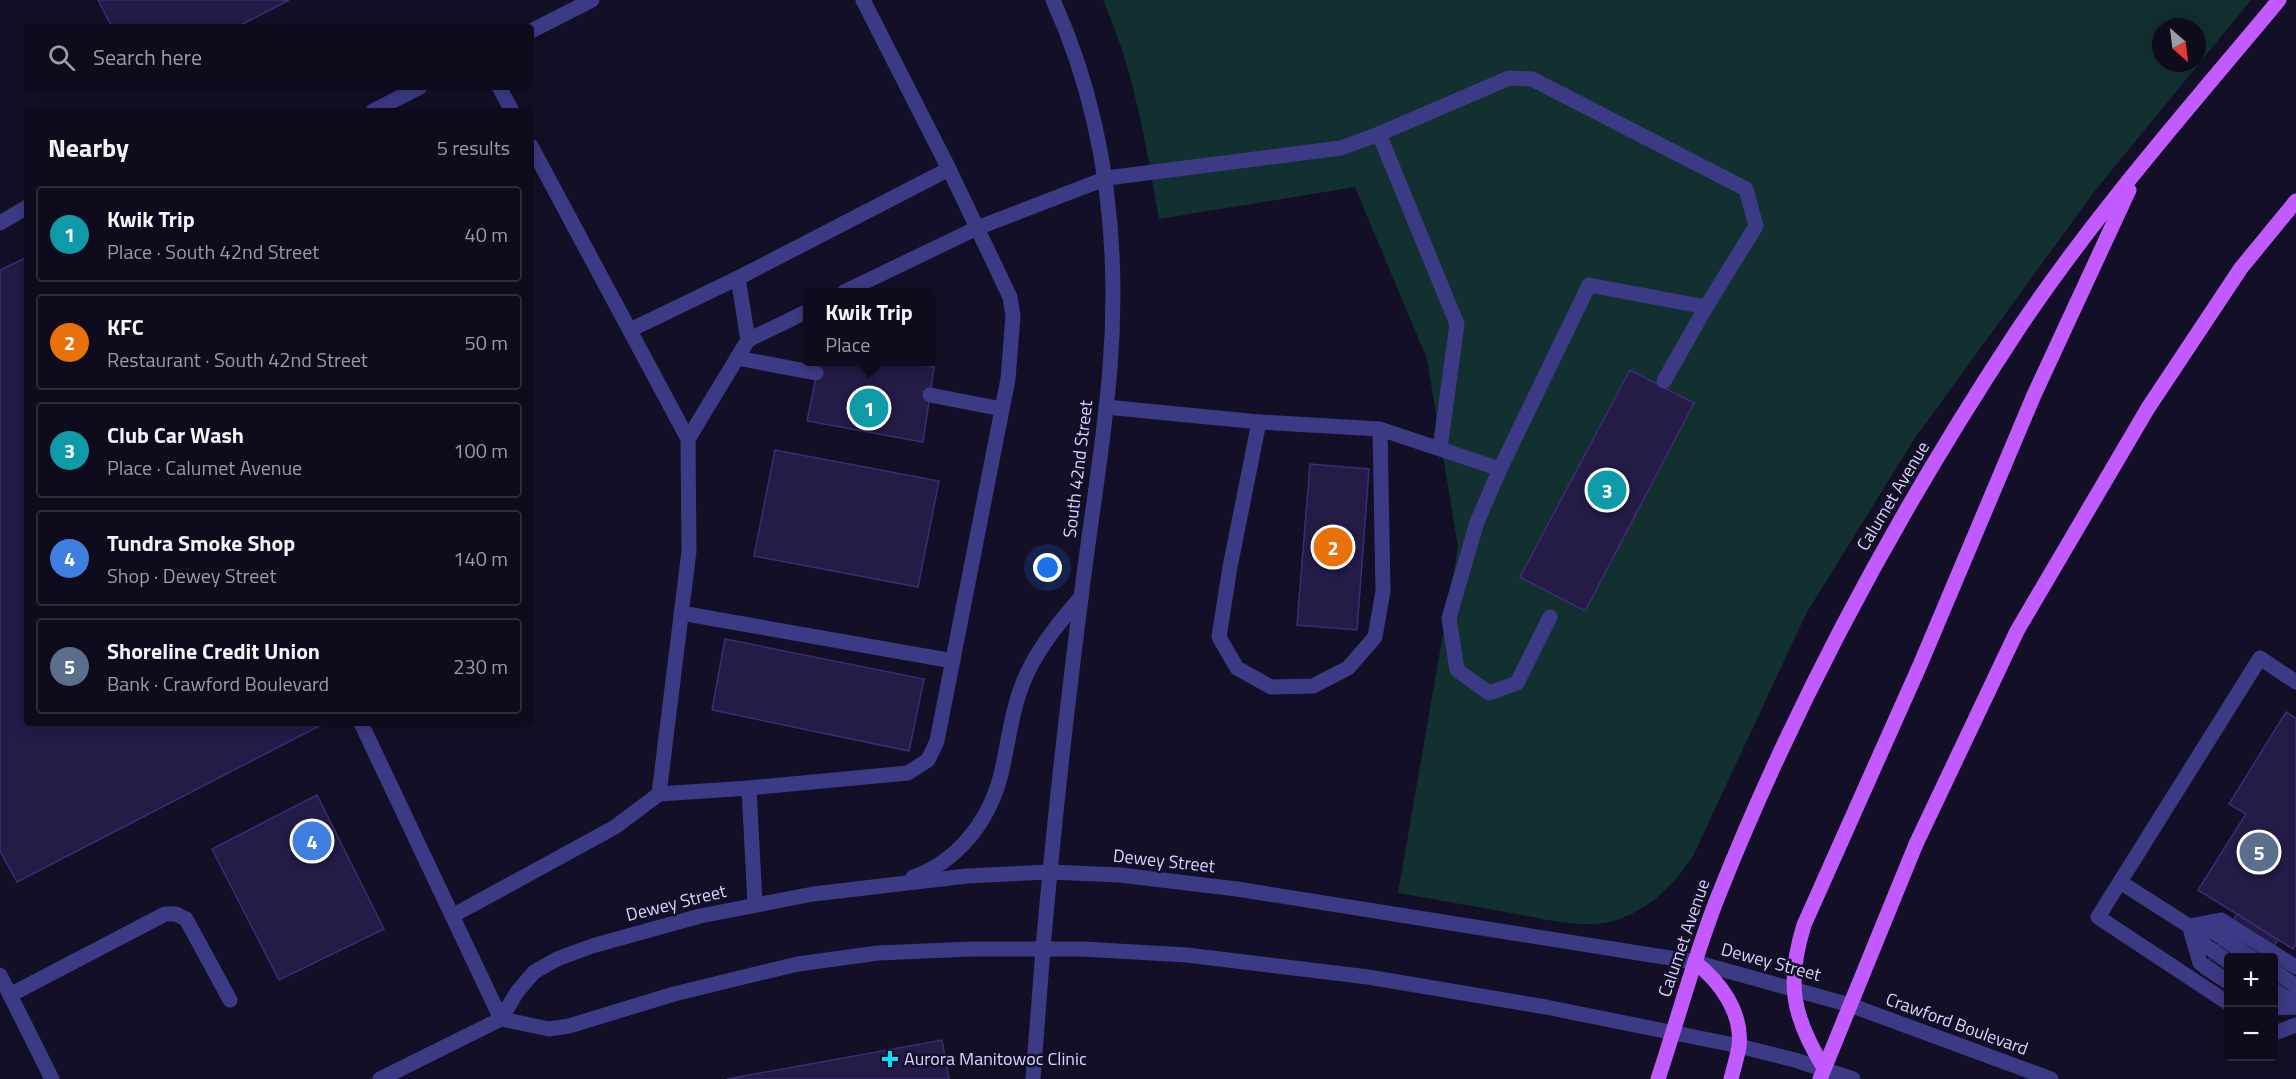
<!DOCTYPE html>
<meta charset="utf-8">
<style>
:root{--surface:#0e0b1c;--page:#1c1929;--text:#f1f3f6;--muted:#9b9ba3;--line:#2e2b3b;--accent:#8c9099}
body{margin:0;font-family:"Titillium Web",sans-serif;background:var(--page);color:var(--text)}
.controls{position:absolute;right:18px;bottom:18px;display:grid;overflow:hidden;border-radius:6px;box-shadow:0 3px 15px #0003}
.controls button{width:54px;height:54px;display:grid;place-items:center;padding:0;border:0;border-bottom:2px solid var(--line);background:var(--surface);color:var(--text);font:30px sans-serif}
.compass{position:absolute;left:2152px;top:18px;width:54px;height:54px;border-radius:50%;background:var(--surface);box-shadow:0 3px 15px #0003;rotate:152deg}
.you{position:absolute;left:1048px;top:568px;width:21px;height:21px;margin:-15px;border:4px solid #fff;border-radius:50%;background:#1a73e8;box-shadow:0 0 0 9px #1a73e833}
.badge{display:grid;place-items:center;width:39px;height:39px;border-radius:50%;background:var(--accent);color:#fff;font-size:20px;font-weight:700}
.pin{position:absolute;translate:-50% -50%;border:3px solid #fff;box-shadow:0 2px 6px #0006}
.popup{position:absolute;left:803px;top:288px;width:132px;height:78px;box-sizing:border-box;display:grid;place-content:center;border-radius:6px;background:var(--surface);filter:drop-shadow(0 2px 4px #0005);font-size:20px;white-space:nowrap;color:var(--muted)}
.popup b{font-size:22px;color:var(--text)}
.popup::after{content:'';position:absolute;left:50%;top:100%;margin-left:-12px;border:12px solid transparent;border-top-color:var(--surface)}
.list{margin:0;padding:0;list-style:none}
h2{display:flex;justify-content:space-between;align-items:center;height:78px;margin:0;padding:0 24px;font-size:26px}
h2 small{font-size:20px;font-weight:400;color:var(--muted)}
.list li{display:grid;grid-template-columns:39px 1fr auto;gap:18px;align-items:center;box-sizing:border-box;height:96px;margin:0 12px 12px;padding:0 12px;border:2px solid var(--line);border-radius:6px}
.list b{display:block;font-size:22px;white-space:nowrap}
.list p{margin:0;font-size:20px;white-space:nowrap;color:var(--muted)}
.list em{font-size:20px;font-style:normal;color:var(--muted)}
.icon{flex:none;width:33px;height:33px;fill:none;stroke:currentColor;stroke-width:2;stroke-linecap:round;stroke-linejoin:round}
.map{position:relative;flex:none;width:2296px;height:1079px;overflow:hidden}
.search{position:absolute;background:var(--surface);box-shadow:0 3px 15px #0003;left:24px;top:24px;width:510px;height:66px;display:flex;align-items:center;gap:15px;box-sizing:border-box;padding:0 21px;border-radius:6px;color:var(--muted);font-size:22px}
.panel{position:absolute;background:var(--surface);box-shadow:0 3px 15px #0003;left:24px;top:108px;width:510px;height:618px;border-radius:6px}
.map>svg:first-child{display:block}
.green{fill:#12302f;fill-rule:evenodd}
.building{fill:#241b47;stroke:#3b2d73;stroke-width:1.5}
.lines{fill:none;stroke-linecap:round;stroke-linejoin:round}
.service{stroke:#3d3a85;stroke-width:15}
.tertiary{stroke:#3d3a85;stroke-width:15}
.primary{stroke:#c25bff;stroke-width:15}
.poi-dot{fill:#00e5ff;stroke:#130f26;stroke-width:2}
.labels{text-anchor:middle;stroke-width:5;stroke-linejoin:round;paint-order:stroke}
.street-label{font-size:18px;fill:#d9d4ff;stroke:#130f26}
.poi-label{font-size:18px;fill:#d9d4ff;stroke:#130f26;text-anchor:start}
</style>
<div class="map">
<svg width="2296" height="1079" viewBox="0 0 2296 1079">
<rect width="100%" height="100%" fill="#130f26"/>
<path class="green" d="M1103,0H2251L2094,192L1915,438L1807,612L1693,856C1671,890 1636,922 1594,924C1566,925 1538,918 1511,913C1474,906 1436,900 1398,893L1458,547L1427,359L1355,187L1159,219C1146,144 1134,70 1103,0ZM2161,27H2197V63H2161Z"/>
<g class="building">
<polygon points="98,0 289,0 237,27 112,27"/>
<polygon points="27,257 27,723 325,723 17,882 0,851 0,270"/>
<polygon points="819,362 896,362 934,367 923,442 807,421"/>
<polygon points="1630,370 1694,403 1585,611 1520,577"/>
<polygon points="775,450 939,481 918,587 754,556"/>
<polygon points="1310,464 1369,469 1357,630 1297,625"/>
<polygon points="725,639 924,679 909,751 712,710"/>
<polygon points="2286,712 2296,718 2296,944 2293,949 2198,890 2246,814 2229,804"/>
<polygon points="317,795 384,929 279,980 212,849"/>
<polygon points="2237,914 2278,940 2267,958 2228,958 2228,990 2201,973"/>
<polygon points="942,1040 949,1079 727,1079"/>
</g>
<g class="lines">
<g class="service">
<polyline points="531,31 592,0"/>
<polyline points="499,87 512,111"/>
<polyline points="373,111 420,87"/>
<polyline points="1379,134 1457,324 1440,448"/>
<polyline points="531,146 688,439"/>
<polyline points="0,223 27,207"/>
<polyline points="844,292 977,228 1107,178 1341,148 1379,134 1509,78 1532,79 1746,189 1756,226 1706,307 1589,285 1500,469 1380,429 1259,422 1106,407"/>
<polyline points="630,330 738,278"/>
<polyline points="748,340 738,278 949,169"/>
<polyline points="737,358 816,373"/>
<polyline points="1664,381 1706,307"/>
<polyline points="930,395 1002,409"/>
<polyline points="1259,422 1230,567 1219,637 1237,668 1271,687 1313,686 1348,668 1375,637 1383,591 1380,429"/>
<polyline points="1500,469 1477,522 1449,618 1457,670 1489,693 1517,683 1550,617"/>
<polyline points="681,613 953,661"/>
<polyline points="361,723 501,1019"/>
<polyline points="749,788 908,773 928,760 937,741 1008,379 1013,316 1010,297 949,169 863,0"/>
<polyline points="2120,882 2189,926 2206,946 2228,961"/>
<polyline points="755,904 749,788 659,794 689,551 688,439 748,340 808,311"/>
<polyline points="452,916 615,827 659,794"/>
<polyline points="2189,926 2221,920 2296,967"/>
<polyline points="2195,928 2212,931 2252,958"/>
<polyline points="2191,932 2200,963 2228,982"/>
<polyline points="2274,971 2296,986"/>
<polyline points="0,975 52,1079"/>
<polyline points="2274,990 2286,998 2296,999"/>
<polyline points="10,995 165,914 176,914 186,919 230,1000"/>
<polyline points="2228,1003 2098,917 2260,658 2296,682"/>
<polyline points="2274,1008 2296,1007"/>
<polyline points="2274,1032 2275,1033 2296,1025"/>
<polyline points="1033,1079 1043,949"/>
</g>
<g class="tertiary">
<path d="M913,877C957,862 988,822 1000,778C1008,748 1010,717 1021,688C1033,654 1057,625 1081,597"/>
<path d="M1043,949C1053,832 1066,715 1081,598C1090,522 1104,445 1110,368C1120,241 1106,117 1053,0"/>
<polyline points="501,1019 549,1029 569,1026 674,994 760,973 798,964 878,953 972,949 1082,949 1187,955 1368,977 1546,1007 1739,1046 1795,1060 1853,1079"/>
<polyline points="380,1079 501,1019 517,992 534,972 557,959 592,946 700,916 813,894 967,876 1049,872 1120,875 1237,889 1695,962 1850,1005 2051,1079"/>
</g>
<g class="primary">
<path d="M1695,962C1720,982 1743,1012 1739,1047C1737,1057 1734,1068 1731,1079"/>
<path d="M1824,1068C1792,1016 1786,983 1804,925L1920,665L2034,395L2129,190"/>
<path d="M1658,1079C1678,1019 1694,958 1717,899C1796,700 1899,510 2017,331C2095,214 2189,108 2279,0"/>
<polyline points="1820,1079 1916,844 2017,631 2148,408 2241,268 2296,201"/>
</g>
</g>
<path class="poi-dot" d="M887 1050h6v6h6v6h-6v6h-6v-6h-6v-6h6z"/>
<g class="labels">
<g class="street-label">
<text transform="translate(1078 469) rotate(-83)" y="6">South 42nd Street</text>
<text transform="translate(1893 496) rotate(-59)" y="6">Calumet Avenue</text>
<text transform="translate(1164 861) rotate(6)" y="6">Dewey Street</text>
<text transform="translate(676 903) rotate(-14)" y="6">Dewey Street</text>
<text transform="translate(1684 938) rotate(-71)" y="6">Calumet Avenue</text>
<text transform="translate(1771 962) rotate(15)" y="6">Dewey Street</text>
<text transform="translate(1957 1024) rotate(20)" y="6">Crawford Boulevard</text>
</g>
<g class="poi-label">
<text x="904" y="1065">Aurora Manitowoc Clinic</text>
</g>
</g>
</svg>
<div class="controls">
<button>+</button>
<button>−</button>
</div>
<svg class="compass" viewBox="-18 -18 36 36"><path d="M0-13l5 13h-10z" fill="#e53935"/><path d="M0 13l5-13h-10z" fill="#9b9ba3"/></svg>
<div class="you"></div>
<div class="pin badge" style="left:869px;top:408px;background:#0f9aa8">1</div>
<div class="popup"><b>Kwik Trip</b>Place</div>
<div class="pin badge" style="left:1333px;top:547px;background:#e8710a">2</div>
<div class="pin badge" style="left:1607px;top:490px;background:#0f9aa8">3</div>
<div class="pin badge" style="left:312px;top:841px;background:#3f7fe0">4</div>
<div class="pin badge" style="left:2259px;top:852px;background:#5c6f8a">5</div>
<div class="search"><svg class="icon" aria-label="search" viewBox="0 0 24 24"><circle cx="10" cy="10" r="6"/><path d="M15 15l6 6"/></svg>Search here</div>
<section class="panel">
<h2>Nearby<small>5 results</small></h2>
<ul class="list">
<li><span class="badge" style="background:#0f9aa8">1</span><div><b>Kwik Trip</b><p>Place · South 42nd Street</p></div><em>40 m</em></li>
<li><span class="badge" style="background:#e8710a">2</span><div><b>KFC</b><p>Restaurant · South 42nd Street</p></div><em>50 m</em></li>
<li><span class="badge" style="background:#0f9aa8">3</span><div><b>Club Car Wash</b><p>Place · Calumet Avenue</p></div><em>100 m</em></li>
<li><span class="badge" style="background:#3f7fe0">4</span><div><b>Tundra Smoke Shop</b><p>Shop · Dewey Street</p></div><em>140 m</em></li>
<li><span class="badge" style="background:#5c6f8a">5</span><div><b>Shoreline Credit Union</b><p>Bank · Crawford Boulevard</p></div><em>230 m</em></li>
</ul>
</section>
</div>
